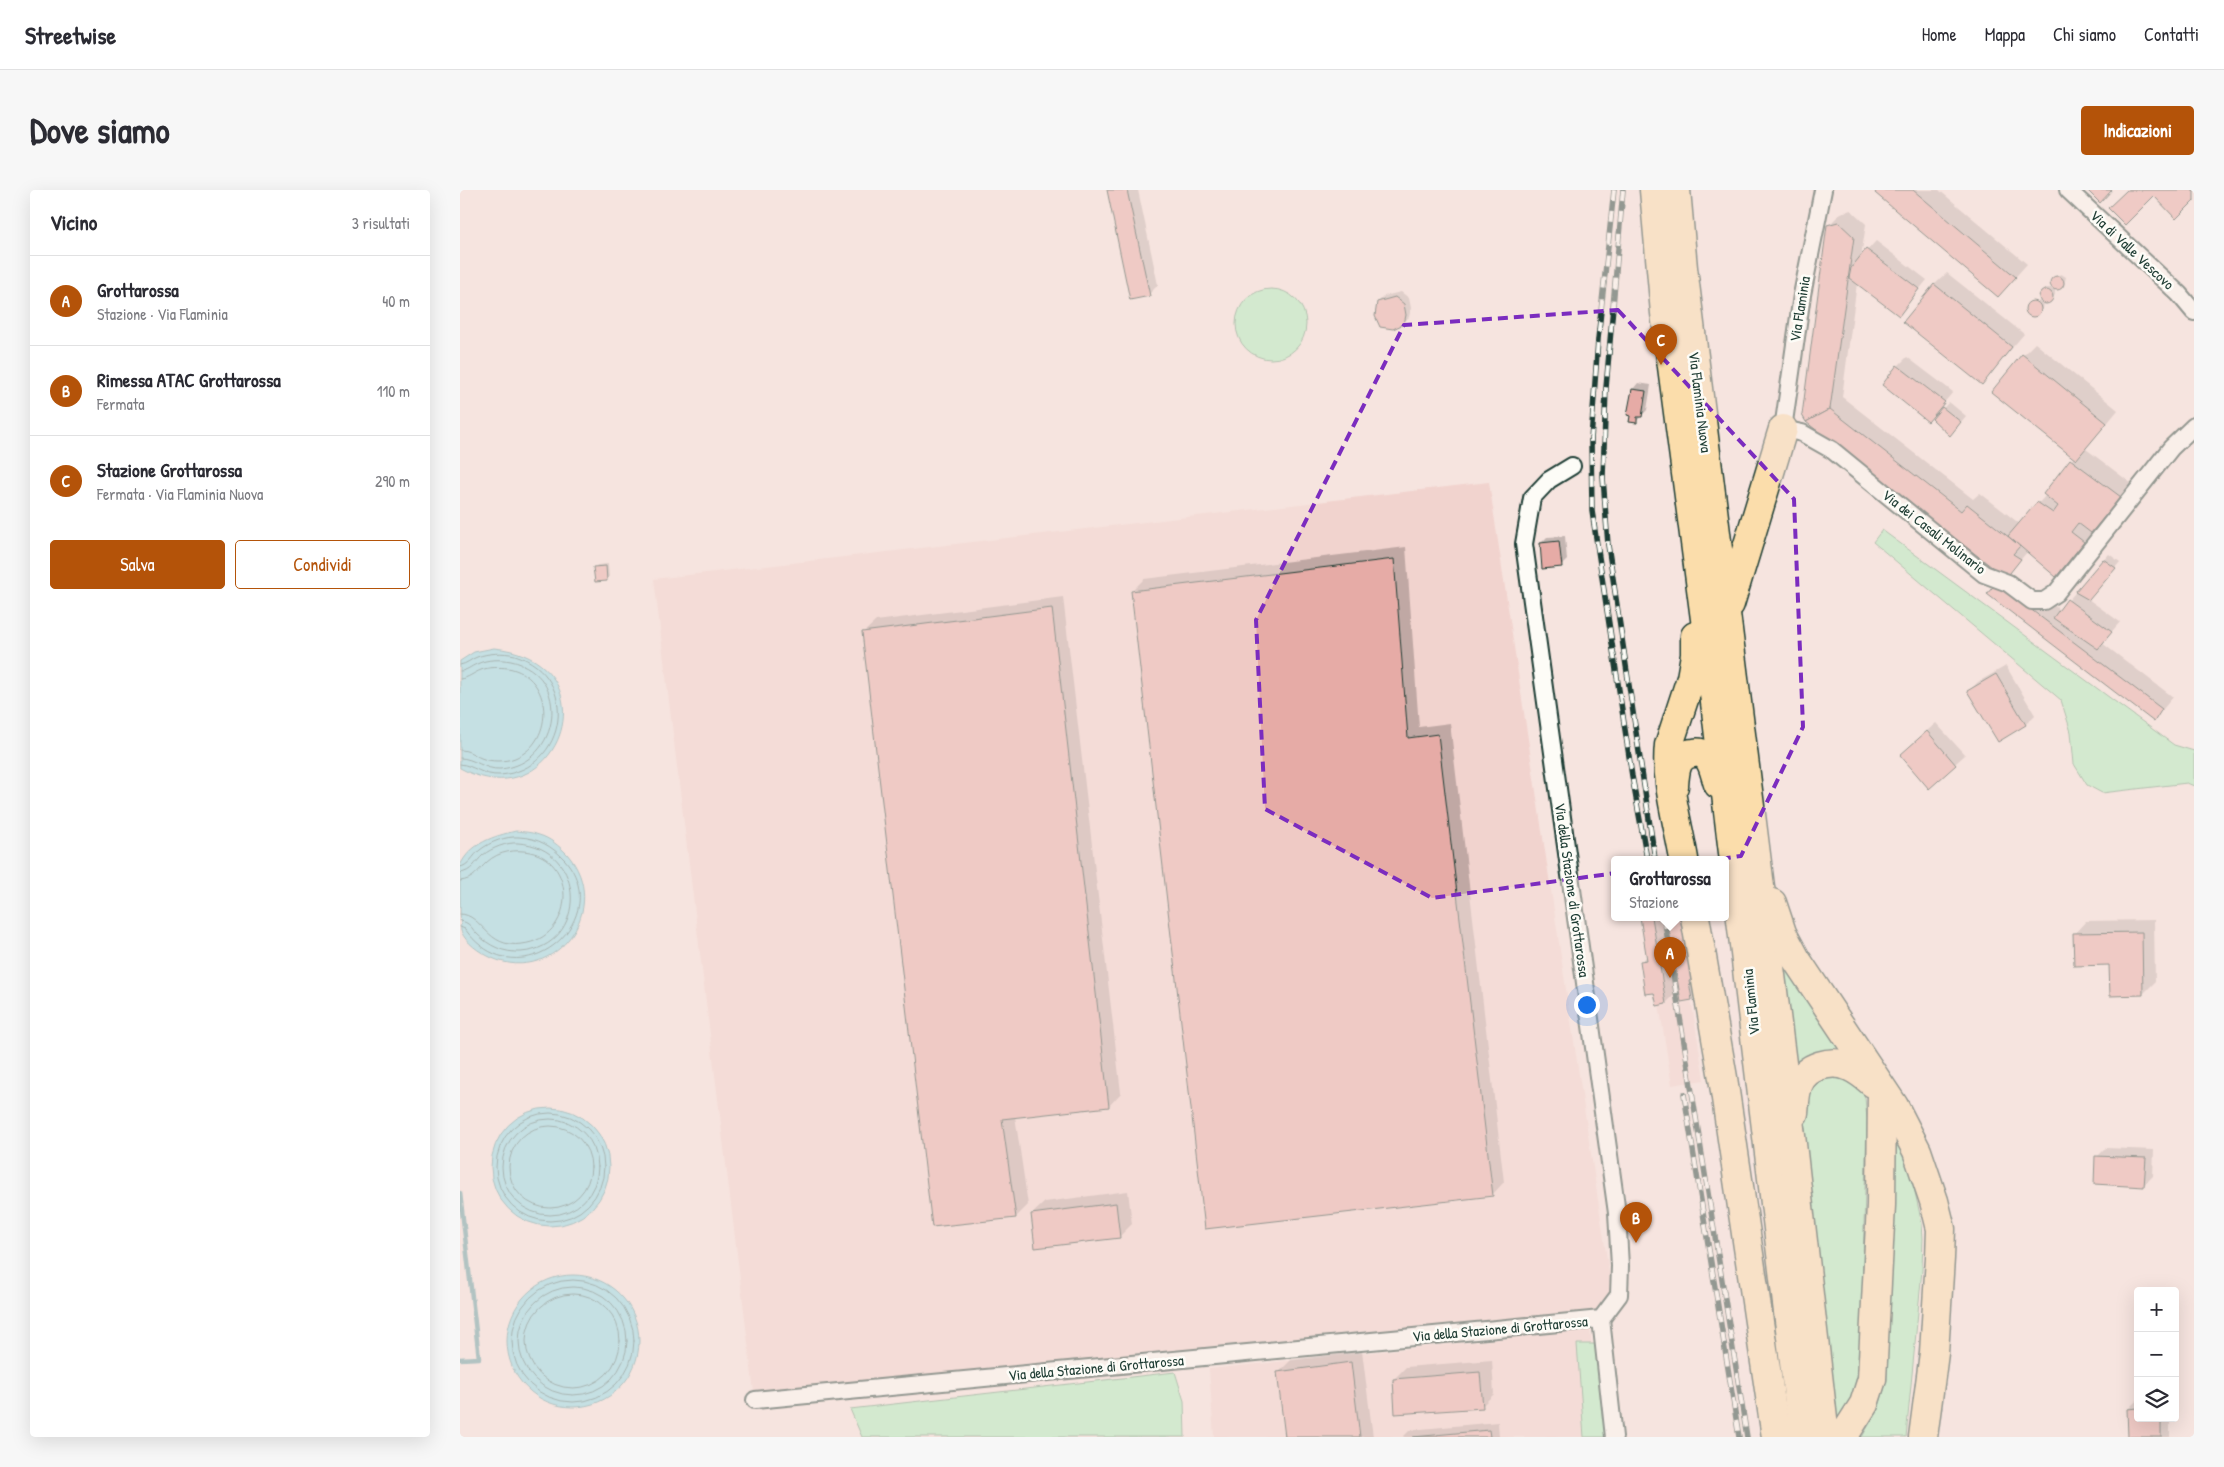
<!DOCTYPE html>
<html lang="it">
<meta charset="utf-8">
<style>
:root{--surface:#fff;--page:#f7f7f7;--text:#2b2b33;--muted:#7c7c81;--line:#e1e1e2;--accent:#b45309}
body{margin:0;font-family:"Patrick Hand",sans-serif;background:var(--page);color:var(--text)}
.controls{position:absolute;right:15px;bottom:15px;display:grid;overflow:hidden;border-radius:5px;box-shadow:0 5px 20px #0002}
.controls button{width:45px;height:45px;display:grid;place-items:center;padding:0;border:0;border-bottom:1px solid var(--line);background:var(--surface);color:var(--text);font:25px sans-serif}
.you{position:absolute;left:1126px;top:814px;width:18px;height:18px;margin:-12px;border:4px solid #fff;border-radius:50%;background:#1a73e8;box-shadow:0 0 0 8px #1a73e833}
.badge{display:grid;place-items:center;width:32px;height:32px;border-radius:50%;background:var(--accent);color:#fff;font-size:16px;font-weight:700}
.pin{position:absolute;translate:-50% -41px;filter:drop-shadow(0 1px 2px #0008)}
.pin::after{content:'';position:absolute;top:26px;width:18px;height:15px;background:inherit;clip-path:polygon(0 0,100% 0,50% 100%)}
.popup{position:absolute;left:1151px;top:666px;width:118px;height:65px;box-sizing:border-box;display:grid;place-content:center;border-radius:5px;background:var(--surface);filter:drop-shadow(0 1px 4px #0005);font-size:16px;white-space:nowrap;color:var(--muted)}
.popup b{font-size:19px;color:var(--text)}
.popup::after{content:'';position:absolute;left:50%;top:100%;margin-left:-10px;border:10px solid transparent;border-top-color:var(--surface)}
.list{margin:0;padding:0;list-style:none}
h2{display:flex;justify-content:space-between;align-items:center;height:65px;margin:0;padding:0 20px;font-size:21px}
h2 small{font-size:16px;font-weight:400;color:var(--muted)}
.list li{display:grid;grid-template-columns:32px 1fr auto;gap:15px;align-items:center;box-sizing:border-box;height:90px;padding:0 20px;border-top:1px solid var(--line)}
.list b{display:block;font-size:19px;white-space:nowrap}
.list p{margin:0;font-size:16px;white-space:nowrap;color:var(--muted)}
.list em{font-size:16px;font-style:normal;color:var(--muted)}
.actions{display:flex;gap:10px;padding:15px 20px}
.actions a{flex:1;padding:11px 0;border:1px solid var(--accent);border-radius:5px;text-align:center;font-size:18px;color:var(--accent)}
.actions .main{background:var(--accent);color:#fff}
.icon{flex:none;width:28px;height:28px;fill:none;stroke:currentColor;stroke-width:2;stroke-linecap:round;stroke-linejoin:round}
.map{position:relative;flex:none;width:1734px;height:1247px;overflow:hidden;border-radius:5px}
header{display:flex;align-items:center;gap:30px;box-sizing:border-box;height:70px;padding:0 25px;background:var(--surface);border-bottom:1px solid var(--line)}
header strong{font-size:24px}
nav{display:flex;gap:28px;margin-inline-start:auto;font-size:18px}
.intro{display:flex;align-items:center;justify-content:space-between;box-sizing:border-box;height:120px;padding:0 30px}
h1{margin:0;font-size:35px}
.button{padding:12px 22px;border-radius:5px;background:var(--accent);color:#fff;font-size:18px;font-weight:700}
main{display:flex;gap:30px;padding:0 30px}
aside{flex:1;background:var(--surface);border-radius:5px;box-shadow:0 5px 20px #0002}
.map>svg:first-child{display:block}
.built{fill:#f1d3ce}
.green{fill:#a9f0bc;stroke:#649678}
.water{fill:#8bdbe9;stroke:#609ca1}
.shadow{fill:#0003}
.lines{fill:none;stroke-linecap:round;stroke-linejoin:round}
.shore{stroke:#4a7c7c;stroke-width:1}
.stream{stroke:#609ca1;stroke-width:4.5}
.building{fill:#e6aba6;stroke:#1f3d34}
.minor-casing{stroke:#1f3d34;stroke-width:20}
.trunk-casing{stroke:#1f3d34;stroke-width:31}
.minor{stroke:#fdfcf7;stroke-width:16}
.trunk{stroke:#fbddab;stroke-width:28}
.rail-casing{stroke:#1f3d34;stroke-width:5.5}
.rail{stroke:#fdfcf7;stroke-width:4;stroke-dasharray:11;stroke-linecap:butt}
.marked{fill:none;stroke:#7b2cbf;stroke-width:4;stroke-dasharray:10 6;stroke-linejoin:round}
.labels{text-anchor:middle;stroke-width:5;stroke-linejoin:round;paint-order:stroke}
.street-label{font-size:15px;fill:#1f3d34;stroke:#fdfcf7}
</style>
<header>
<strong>Streetwise</strong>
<nav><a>Home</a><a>Mappa</a><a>Chi siamo</a><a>Contatti</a></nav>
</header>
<div class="intro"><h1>Dove siamo</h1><a class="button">Indicazioni</a></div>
<main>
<aside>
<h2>Vicino<small>3 risultati</small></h2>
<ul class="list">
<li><span class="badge">A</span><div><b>Grottarossa</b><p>Stazione · Via Flaminia</p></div><em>40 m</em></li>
<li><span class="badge">B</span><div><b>Rimessa ATAC Grottarossa</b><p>Fermata</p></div><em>110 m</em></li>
<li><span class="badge">C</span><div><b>Stazione Grottarossa</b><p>Fermata · Via Flaminia Nuova</p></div><em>290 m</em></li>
</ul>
<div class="actions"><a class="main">Salva</a><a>Condividi</a></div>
</aside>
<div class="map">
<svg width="1734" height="1247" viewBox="0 0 1734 1247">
<rect width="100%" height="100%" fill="#f6e4df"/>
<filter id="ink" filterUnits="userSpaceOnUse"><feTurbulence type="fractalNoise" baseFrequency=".02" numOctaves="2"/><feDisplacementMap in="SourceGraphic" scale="10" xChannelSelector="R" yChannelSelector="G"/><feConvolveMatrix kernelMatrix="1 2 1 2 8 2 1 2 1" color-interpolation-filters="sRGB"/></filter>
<g filter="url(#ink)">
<g class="built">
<polygon points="1029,292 1155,1122 295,1210 194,389"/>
<polygon points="1185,727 1218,727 1244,890 1212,895"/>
<polygon points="1130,1140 1143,1247 754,1247 749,1179"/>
</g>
<g class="green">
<circle cx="811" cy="134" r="35"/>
<polygon points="1422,340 1714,555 1734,561 1734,596 1727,593 1642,603 1627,595 1614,574 1611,542 1601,510 1413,352"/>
<path d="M1316,763L1386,862C1358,855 1350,865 1332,884Z"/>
<polygon points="1369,880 1402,898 1405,908 1407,929 1400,1175 1391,1210 1372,1240 1341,929 1343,898"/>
<polygon points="1435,933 1448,971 1462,1034 1463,1048 1462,1080 1446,1247 1402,1247 1418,1219 1427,1190"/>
<polygon points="1117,1154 1137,1154 1147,1247 1124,1247"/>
<polygon points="715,1182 724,1211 725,1247 402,1247 390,1219"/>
</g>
<g class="water">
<path d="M34,458C156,470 100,633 0,578V471L14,462Z"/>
<path d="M56,641C64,642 72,642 79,645C90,648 99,656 107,664C153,717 96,796 32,768C19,762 6,753 1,741C0,730 0,690 0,676C10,653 34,646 56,641Z"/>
<circle cx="90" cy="977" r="59"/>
<circle cx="113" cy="1151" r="66"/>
</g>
<g class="shadow">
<polygon points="648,0 678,0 698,95 689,104"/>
<polygon points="1419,0 1479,0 1567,74 1550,93"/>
<polygon points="1391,20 1406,34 1401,67 1416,51 1467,90 1439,124 1397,93 1382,207 1513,309 1520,303 1560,334 1586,305 1614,267 1563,165 1575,153 1658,220 1626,259 1672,294 1596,385 1568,361 1550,382 1600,420 1649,364 1660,372 1628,409 1660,432 1642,453 1713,507 1694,530 1529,404 1545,386 1347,231 1368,36 1381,23"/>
<polygon points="1487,83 1564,144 1522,193 1474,95"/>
<polygon points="1601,84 1606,87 1604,95 1595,100 1595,105 1588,112 1583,113 1582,119 1575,125 1567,122 1567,117 1570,113 1581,111 1580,103 1587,98 1592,98 1591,93 1593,88"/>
<polygon points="941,102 949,108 951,118 949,127 943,133 918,112 924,106"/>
<polygon points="1447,167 1493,202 1477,221 1438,176"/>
<polygon points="1178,193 1191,195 1187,220 1176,232 1173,199"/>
<polygon points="1489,212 1506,226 1496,238 1473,229"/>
<polygon points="1105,346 1107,370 1101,376 1081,353 1087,347"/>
<polygon points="946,357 959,537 990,533 1044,992 1032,1005 672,401 684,389"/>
<polygon points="148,374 149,387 146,389 135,378 137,375"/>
<polygon points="603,407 661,903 649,916 555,926 568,1015 556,1027 403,443 416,431"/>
<polygon points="1546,476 1575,525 1566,534 1538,550 1509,501 1518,492"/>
<polygon points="1476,533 1505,565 1469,597 1450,556"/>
<polygon points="1182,727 1202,727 1215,804 1206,813 1181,772 1188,765"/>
<polygon points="1208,727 1232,727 1241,800 1232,809 1222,810"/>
<polygon points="1694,730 1695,792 1683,804 1614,744 1626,731"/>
<polygon points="1646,958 1694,960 1693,986 1684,995 1637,967"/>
<polygon points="668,1001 672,1034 659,1047 572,1024 585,1012"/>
<polygon points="902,1161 913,1247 827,1247 819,1182 831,1170"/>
<polygon points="1032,1170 1034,1204 1022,1216 934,1189 946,1177"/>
<polygon points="1677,1210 1678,1228 1710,1228 1710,1247 1670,1247 1668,1219"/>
<polygon points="1038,1232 1039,1247 943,1247 950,1240"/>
</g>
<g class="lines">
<g class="shore">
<path d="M0,475C7,474 11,469 17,467C28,463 43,462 55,465C121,486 108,580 40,585C23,586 13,575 0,574"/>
<path d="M0,481C7,481 11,476 17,474C27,469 40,469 51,471C112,484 102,574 40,579C25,580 14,568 0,568"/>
<path d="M0,489C9,488 13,483 21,480C29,477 39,477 48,478C93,486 96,551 55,568C45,572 31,572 21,568C14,565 9,560 0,560"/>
<path d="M0,677C9,676 13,665 20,660C30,652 46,646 59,647C78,648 92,656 105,670C156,729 59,814 5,739L0,737"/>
<path d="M0,683C12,682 15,672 23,665C32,658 47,652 58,653C128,657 129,757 61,762C44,763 29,756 17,744C11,738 10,732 0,731"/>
<path d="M0,691C14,690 18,680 27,672C39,661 56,659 70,662C118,672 115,748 62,754C26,759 23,724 0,724"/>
<circle cx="90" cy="977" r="54"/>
<circle cx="90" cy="977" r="48"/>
<circle cx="90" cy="977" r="41"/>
<circle cx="113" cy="1151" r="61"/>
<circle cx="113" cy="1151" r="54"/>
<circle cx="113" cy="1151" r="47"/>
</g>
<polyline class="stream" points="0,1003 19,1168 0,1169"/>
</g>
<g class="building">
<polygon points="647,0 667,0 690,106 670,110"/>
<polygon points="1417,0 1453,0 1556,87 1538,107 1415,3"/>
<polygon points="1627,0 1652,0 1640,13"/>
<polygon points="1667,0 1734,0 1734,11 1716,29 1694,6 1665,35 1648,18"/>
<polygon points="1378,32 1394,47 1370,219 1346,232 1342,225 1367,35"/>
<polygon points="1406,59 1459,99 1439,126 1389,88 1391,78"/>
<circle cx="1597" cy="93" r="7"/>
<polygon points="1474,94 1552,157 1522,195 1443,132"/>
<circle cx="1586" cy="107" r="7"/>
<polygon points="935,107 944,114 946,125 944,134 933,139 920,137 915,126 917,112"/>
<circle cx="1573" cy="119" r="8"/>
<polygon points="1562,164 1647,233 1616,270 1531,202"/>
<polygon points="1437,175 1485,212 1468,232 1422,195"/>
<polygon points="1172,199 1186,201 1182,227 1177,227 1177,233 1169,232 1170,226 1167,225"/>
<polygon points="1482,217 1501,232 1490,246 1472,229"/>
<polygon points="1370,219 1501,321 1507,314 1560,356 1553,364 1561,369 1546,388 1346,232"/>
<polygon points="1610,269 1661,307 1631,343 1618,333 1611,342 1624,352 1596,387 1548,346 1577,312 1593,323 1598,316 1583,304"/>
<polygon points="1099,351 1102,377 1082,379 1080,353"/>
<polygon points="934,369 948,548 978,544 1033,1006 745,1039 671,401"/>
<polygon points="1643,369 1656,378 1629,410 1615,402"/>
<polygon points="146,376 147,391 135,392 133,377"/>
<polygon points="1536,393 1702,519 1694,532 1527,404"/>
<polygon points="1607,409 1652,442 1638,459 1593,428"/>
<polygon points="592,418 649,917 542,929 556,1028 472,1037 402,442"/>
<polygon points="1536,484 1566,535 1538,552 1507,501"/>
<polygon points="1467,541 1496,575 1469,599 1440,565"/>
<polygon points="1180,727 1192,727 1206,814 1197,816 1194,803 1185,804 1180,771 1187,770"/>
<polygon points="1207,727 1222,729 1233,789 1229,791 1232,810 1221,812"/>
<polygon points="1682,742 1683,805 1650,806 1649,775 1614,776 1613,743"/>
<polygon points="1635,966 1686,968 1684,997 1634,994"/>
<polygon points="656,1013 660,1048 575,1058 571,1024"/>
<polygon points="891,1172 900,1247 825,1247 817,1182"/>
<polygon points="1020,1182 1023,1218 935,1224 933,1189"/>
<polygon points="1678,1218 1678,1228 1701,1228 1701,1247 1668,1247 1667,1219"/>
<polygon points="1029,1240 1030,1247 953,1247"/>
</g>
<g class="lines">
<defs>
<g id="minor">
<polyline points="1363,0 1342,105 1323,239 1342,243 1372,260 1524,384 1548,393 1572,411 1584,411 1596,403 1711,258 1734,236"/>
<polyline points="1608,0 1719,104 1734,122"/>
<polyline points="1141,1129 1154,1247"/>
<polyline points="295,1210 1141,1129 1159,1105 1160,1076 1157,1023 1064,354 1072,308 1089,290 1112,276"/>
</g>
<g id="trunk">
<polyline points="1194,0 1205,123 1245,429 1343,1247"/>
<polyline points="1216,0 1223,78 1332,954 1365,1247"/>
<polyline points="1270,414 1323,239"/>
<path d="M1214,596C1215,581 1216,564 1234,563C1238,562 1242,563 1245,565C1253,571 1255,586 1258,594"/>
<path d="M1224,669C1218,633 1205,591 1209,555L1231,488L1235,465V446"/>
<polyline points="1312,713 1322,743 1336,769 1434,916 1457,961 1474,1011 1481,1039 1480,1068 1474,1163 1463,1247"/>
<polyline points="1235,727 1263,888 1316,1247"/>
<path d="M1334,923C1335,914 1335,904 1338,896C1344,875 1373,869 1390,877C1399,881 1406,887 1413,893"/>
<polyline points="1383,1247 1404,1214 1412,1189 1421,1015 1422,901"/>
</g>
</defs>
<use href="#minor" class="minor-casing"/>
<use href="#trunk" class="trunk-casing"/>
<use href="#minor" class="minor"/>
<use href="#trunk" class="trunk"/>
<defs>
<g id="rail">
<polyline points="1154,0 1138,149 1131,250 1132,321 1172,586 1187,669"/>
<polyline points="1163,0 1146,198 1143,287 1148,355 1195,669"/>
<polyline points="1204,727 1287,1247"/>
<polyline points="1224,904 1279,1247"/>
</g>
</defs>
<use href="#rail" class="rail-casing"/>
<use href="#rail" class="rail"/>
</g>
</g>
<path d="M0 0H1734V1247H0ZM1158,120L1334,309L1343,537L1281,666L972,708L805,619L796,430L944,135Z" fill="#f6e4df" fill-opacity=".55" fill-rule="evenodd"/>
<path class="marked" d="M1158,120L1334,309L1343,537L1281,666L972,708L805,619L796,430L944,135Z"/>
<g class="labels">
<g class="street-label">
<text transform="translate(1672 60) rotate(43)" y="5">Via di Valle Vescovo</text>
<text transform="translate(1340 119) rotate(-81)" y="5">Via Flaminia</text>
<text transform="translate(1240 212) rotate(83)" y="5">Via Flaminia Nuova</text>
<text transform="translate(1474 342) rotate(38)" y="5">Via dei Casali Molinario</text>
<text transform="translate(1112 700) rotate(82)" y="5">Via della Stazione di Grottarossa</text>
<text transform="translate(1291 812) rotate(-96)" y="5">Via Flaminia</text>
<text transform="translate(1040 1139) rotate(-5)" y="5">Via della Stazione di Grottarossa</text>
<text transform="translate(636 1178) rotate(-5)" y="5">Via della Stazione di Grottarossa</text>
</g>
</g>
</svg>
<div class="controls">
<button>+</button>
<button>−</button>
<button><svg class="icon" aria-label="layers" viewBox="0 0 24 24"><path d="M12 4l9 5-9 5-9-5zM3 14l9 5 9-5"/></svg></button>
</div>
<div class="you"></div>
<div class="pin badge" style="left:1210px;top:788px">A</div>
<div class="popup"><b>Grottarossa</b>Stazione</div>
<div class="pin badge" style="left:1176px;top:1053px">B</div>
<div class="pin badge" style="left:1201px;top:175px">C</div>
</div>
</main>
